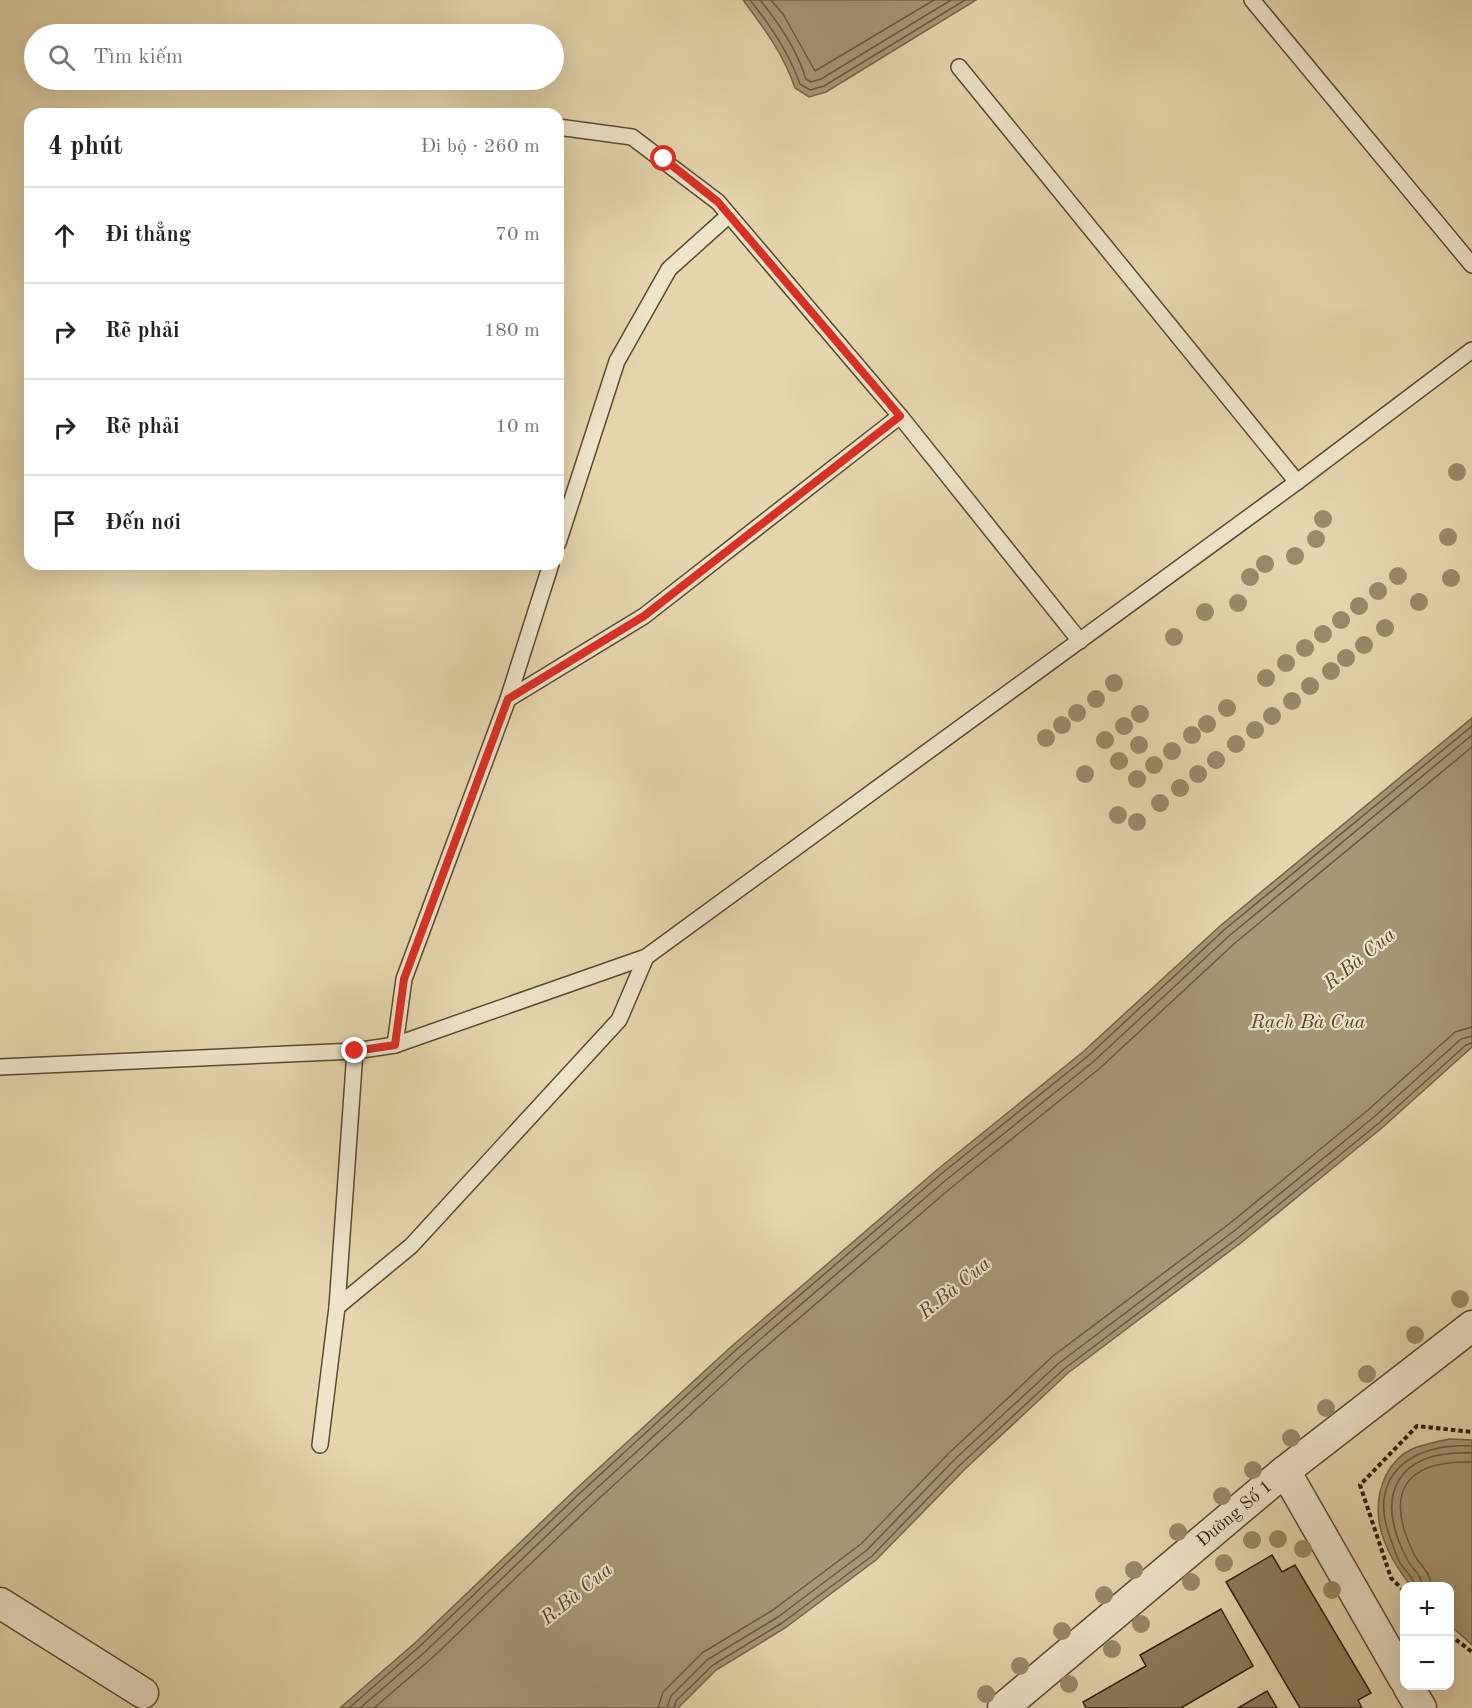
<!DOCTYPE html>
<html lang="vi">
<meta charset="utf-8">
<style>
:root{--surface:#fff;--page:#f2f2f2;--text:#222;--muted:#767676;--line:#e0e0e0}
body{margin:0;font-family:"Old Standard TT",serif;background:var(--page);color:var(--text)}
.controls{position:absolute;right:18px;bottom:18px;display:grid;overflow:hidden;border-radius:12px;box-shadow:0 6px 24px #0002}
.controls button{width:54px;height:54px;display:grid;place-items:center;padding:0;border:0;border-bottom:2px solid var(--line);background:var(--surface);color:var(--text);font:30px sans-serif}
.stop{position:absolute;width:18px;height:18px;margin:-14px;border:4px solid #d93025;border-radius:50%;background:#fff}
.stop.end{background:#d93025;border-color:#fff;box-shadow:0 2px 6px #0008}
.list{margin:0;padding:0;list-style:none}
h2{display:flex;justify-content:space-between;align-items:center;height:78px;margin:0;padding:0 24px;font-size:26px}
h2 small{font-size:20px;font-weight:400;color:var(--muted)}
.list li{display:grid;grid-template-columns:39px 1fr auto;gap:18px;align-items:center;box-sizing:border-box;height:96px;padding:0 24px;border-top:2px solid var(--line)}
.list b{display:block;font-size:22px;white-space:nowrap}
.list em{font-size:20px;font-style:normal;color:var(--muted)}
.icon{flex:none;width:33px;height:33px;fill:none;stroke:currentColor;stroke-width:2;stroke-linecap:round;stroke-linejoin:round}
.map{position:relative;flex:none;width:1472px;height:1708px;overflow:hidden}
.search{position:absolute;background:var(--surface);box-shadow:0 6px 24px #0002;left:24px;top:24px;width:540px;height:66px;display:flex;align-items:center;gap:15px;box-sizing:border-box;padding:0 21px;border-radius:33px;color:var(--muted);font-size:22px}
.panel{position:absolute;background:var(--surface);box-shadow:0 6px 24px #0002;left:24px;top:108px;width:540px;height:462px;border-radius:18px}
.map>svg:first-child{display:block}
.water{fill:#a69775;stroke:#756649;stroke-width:1.5}
.lines{fill:none;stroke-linecap:round;stroke-linejoin:round}
.shore{stroke:#695a3e;stroke-width:1.5}
.building{fill:#8c7d5d;stroke:#2c1d07;stroke-width:1.5}
.service-casing{stroke:#5a4b30;stroke-width:18}
.minor-casing{stroke:#5a4b30;stroke-width:33}
.path{stroke:#2c1d07;stroke-width:4;stroke-dasharray:4.5 3;stroke-linecap:butt}
.service{stroke:#eee4ca;stroke-width:15}
.minor{stroke:#eee4ca;stroke-width:30}
.tree{fill:#998a68}
.route{stroke:#d93025;stroke-width:8}
.labels{text-anchor:middle;stroke-width:4.5;stroke-linejoin:round;paint-order:stroke}
.street-label{font-size:18px;fill:#2c1d07;stroke:#eee4ca}
.water-label{font-size:20px;font-style:italic;fill:#57482e;stroke:#eee4ca}
</style>
<div class="map">
<svg width="1472" height="1708" viewBox="0 0 1472 1708">
<rect width="100%" height="100%" fill="#e5d6ad"/>
<filter id="stains"><feTurbulence type="fractalNoise" baseFrequency=".00333" numOctaves="4"/><feColorMatrix values="0 0 0 0 .2 0 0 0 0 .09 0 0 0 0 .02 0 0 0 .5 -.17"/></filter>
<radialGradient id="worn" r=".72"><stop offset=".6" stop-color="#630" stop-opacity="0"/><stop offset="1" stop-color="#630" stop-opacity=".3"/></radialGradient>
<g class="water">
<path d="M743,0H976L826,92L809,97L795,88C784,55 764,28 743,0Z"/>
<polygon points="1472,718 1472,1047 1383,1127 1242,1242 1068,1373 965,1469 876,1560 785,1628 716,1670 678,1708 340,1708 416,1642 576,1489 733,1345 938,1169 1084,1051 1220,926"/>
<path d="M1449,1439L1472,1440V1645L1450,1625V1586H1411C1385,1553 1367,1515 1386,1475C1392,1464 1401,1454 1412,1449C1424,1444 1437,1442 1449,1439Z"/>
</g>
<g class="lines">
<g class="shore">
<path d="M750,0C771,26 789,53 800,84L810,90L824,86L965,0"/>
<path d="M760,0C779,23 797,50 806,79L811,82L821,79L951,0"/>
<polyline points="771,0 783,14 815,71 934,0"/>
<path d="M1415,1586C1414,1577 1405,1571 1400,1563C1396,1555 1393,1546 1390,1537C1366,1474 1414,1442 1472,1446"/>
<path d="M1422,1586C1422,1575 1412,1569 1407,1559C1373,1494 1397,1450 1472,1453"/>
<path d="M1431,1586C1431,1572 1420,1566 1414,1554C1384,1493 1404,1460 1472,1462"/>
<polyline points="349,1708 420,1646 580,1493 737,1349 941,1174 1088,1056 1224,930 1472,726"/>
<polyline points="360,1708 425,1652 585,1499 742,1355 946,1180 1093,1062 1229,936 1472,735"/>
<polyline points="374,1708 432,1658 592,1505 748,1362 952,1187 1099,1069 1235,943 1472,747"/>
<polyline points="658,1708 663,1692 702,1653 773,1610 861,1544 949,1453 1053,1356 1229,1224 1368,1110 1455,1032 1472,1027"/>
<polyline points="667,1708 671,1696 707,1660 778,1617 867,1550 955,1459 1059,1363 1234,1231 1374,1117 1461,1039 1472,1036"/>
<polyline points="674,1708 676,1701 713,1665 782,1623 872,1556 960,1465 1064,1369 1239,1237 1379,1123 1466,1045 1472,1043"/>
</g>
</g>
<g class="building">
<polygon points="1272,1555 1282,1572 1295,1565 1371,1693 1358,1700 1362,1708 1300,1708 1226,1582"/>
<polygon points="1221,1609 1253,1666 1181,1708 1086,1708 1083,1702 1146,1666 1140,1655"/>
<polygon points="1267,1691 1277,1708 1238,1708"/>
</g>
<g class="lines">
<defs>
<g id="service">
<polyline points="1252,0 1472,265"/>
<polyline points="959,67 1297,482"/>
<polyline points="558,127 632,137 718,202 900,416 1080,641"/>
<polyline points="558,543 617,361 669,269 728,216"/>
<polyline points="508,699 644,616 900,416"/>
<polyline points="395,1045 404,979 508,699 551,564"/>
<polyline points="0,1067 355,1051 395,1045 646,957 1297,482 1472,350"/>
<polyline points="337,1307 411,1246 619,1020 646,957"/>
<polyline points="320,1445 337,1307 355,1051"/>
</g>
<g id="minor">
<polyline points="1285,1471 1404,1679"/>
<polyline points="0,1603 143,1693"/>
<polyline points="1408,1686 1421,1708"/>
<polyline points="1003,1708 1285,1471 1472,1326"/>
</g>
</defs>
<use href="#service" class="service-casing"/>
<use href="#minor" class="minor-casing"/>
<g class="path">
<polyline points="1404,1591 1391,1578 1360,1485 1417,1426 1472,1432"/>
<polyline points="1450,1635 1472,1652"/>
</g>
<use href="#service" class="service"/>
<use href="#minor" class="minor"/>
</g>
<g class="tree">
<circle cx="1457" cy="472" r="9"/>
<circle cx="1323" cy="519" r="9"/>
<circle cx="1448" cy="537" r="9"/>
<circle cx="1316" cy="539" r="9"/>
<circle cx="1295" cy="556" r="9"/>
<circle cx="1265" cy="564" r="9"/>
<circle cx="1398" cy="576" r="9"/>
<circle cx="1250" cy="577" r="9"/>
<circle cx="1451" cy="578" r="9"/>
<circle cx="1378" cy="591" r="9"/>
<circle cx="1419" cy="602" r="9"/>
<circle cx="1238" cy="603" r="9"/>
<circle cx="1359" cy="606" r="9"/>
<circle cx="1205" cy="612" r="9"/>
<circle cx="1341" cy="620" r="9"/>
<circle cx="1385" cy="628" r="9"/>
<circle cx="1323" cy="634" r="9"/>
<circle cx="1174" cy="637" r="9"/>
<circle cx="1364" cy="645" r="9"/>
<circle cx="1305" cy="648" r="9"/>
<circle cx="1346" cy="658" r="9"/>
<circle cx="1286" cy="663" r="9"/>
<circle cx="1331" cy="671" r="9"/>
<circle cx="1266" cy="678" r="9"/>
<circle cx="1114" cy="683" r="9"/>
<circle cx="1310" cy="686" r="9"/>
<circle cx="1096" cy="699" r="9"/>
<circle cx="1292" cy="701" r="9"/>
<circle cx="1227" cy="708" r="9"/>
<circle cx="1077" cy="713" r="9"/>
<circle cx="1140" cy="714" r="9"/>
<circle cx="1272" cy="716" r="9"/>
<circle cx="1207" cy="724" r="9"/>
<circle cx="1062" cy="725" r="9"/>
<circle cx="1124" cy="726" r="9"/>
<circle cx="1255" cy="730" r="9"/>
<circle cx="1192" cy="735" r="9"/>
<circle cx="1046" cy="738" r="9"/>
<circle cx="1105" cy="740" r="9"/>
<circle cx="1236" cy="744" r="9"/>
<circle cx="1139" cy="745" r="9"/>
<circle cx="1172" cy="751" r="9"/>
<circle cx="1216" cy="760" r="9"/>
<circle cx="1119" cy="761" r="9"/>
<circle cx="1154" cy="765" r="9"/>
<circle cx="1085" cy="774" r="9"/>
<circle cx="1198" cy="774" r="9"/>
<circle cx="1137" cy="779" r="9"/>
<circle cx="1180" cy="788" r="9"/>
<circle cx="1160" cy="803" r="9"/>
<circle cx="1118" cy="815" r="9"/>
<circle cx="1137" cy="822" r="9"/>
<circle cx="1460" cy="1299" r="9"/>
<circle cx="1415" cy="1335" r="9"/>
<circle cx="1367" cy="1374" r="9"/>
<circle cx="1326" cy="1408" r="9"/>
<circle cx="1291" cy="1438" r="9"/>
<circle cx="1253" cy="1470" r="9"/>
<circle cx="1222" cy="1496" r="9"/>
<circle cx="1178" cy="1532" r="9"/>
<circle cx="1278" cy="1539" r="9"/>
<circle cx="1252" cy="1540" r="9"/>
<circle cx="1303" cy="1549" r="9"/>
<circle cx="1224" cy="1563" r="9"/>
<circle cx="1134" cy="1570" r="9"/>
<circle cx="1191" cy="1582" r="9"/>
<circle cx="1332" cy="1590" r="9"/>
<circle cx="1104" cy="1595" r="9"/>
<circle cx="1141" cy="1624" r="9"/>
<circle cx="1062" cy="1631" r="9"/>
<circle cx="1112" cy="1649" r="9"/>
<circle cx="1020" cy="1666" r="9"/>
<circle cx="1069" cy="1684" r="9"/>
<circle cx="986" cy="1694" r="9"/>
</g>
<g class="lines">
<polyline class="route" points="355,1051 395,1045 404,979 508,699 644,616 900,416 718,202 664,159"/>
</g>
<g class="labels">
<g class="street-label">
<text transform="translate(1234 1513) rotate(-40)" y="6">Đường Số 1</text>
</g>
<g class="water-label">
<text transform="translate(1359 958) rotate(-39)" y="7">R.Bà Cua</text>
<text x="1308" y="1028">Rạch Bà Cua</text>
<text transform="translate(954 1287) rotate(-39)" y="7">R.Bà Cua</text>
<text transform="translate(576 1593) rotate(-39)" y="7">R.Bà Cua</text>
</g>
</g>
<rect width="100%" height="100%" filter="url(#stains)"/>
<rect width="100%" height="100%" fill="url(#worn)"/>
</svg>
<div class="controls">
<button>+</button>
<button>−</button>
</div>
<div class="stop" style="left:664px;top:159px"></div>
<div class="stop end" style="left:355px;top:1051px"></div>
<div class="search"><svg class="icon" aria-label="search" viewBox="0 0 24 24"><circle cx="10" cy="10" r="6"/><path d="M15 15l6 6"/></svg>Tìm kiếm</div>
<section class="panel">
<h2>4 phút<small>Đi bộ · 260 m</small></h2>
<ul class="list">
<li><svg class="icon" aria-label="ahead" viewBox="0 0 24 24"><path d="M12 20V5M6 11l6-6 6 6"/></svg><div><b>Đi thẳng</b></div><em>70 m</em></li>
<li><svg class="icon" aria-label="right" viewBox="0 0 24 24"><path d="M7 20v-9h11M14 6l5 5-5 5"/></svg><div><b>Rẽ phải</b></div><em>180 m</em></li>
<li><svg class="icon" aria-label="right" viewBox="0 0 24 24"><path d="M7 20v-9h11M14 6l5 5-5 5"/></svg><div><b>Rẽ phải</b></div><em>10 m</em></li>
<li><svg class="icon" aria-label="arrive" viewBox="0 0 24 24"><path d="M6 21V4h12l-3 4 3 4H6"/></svg><div><b>Đến nơi</b></div></li>
</ul>
</section>
</div>
